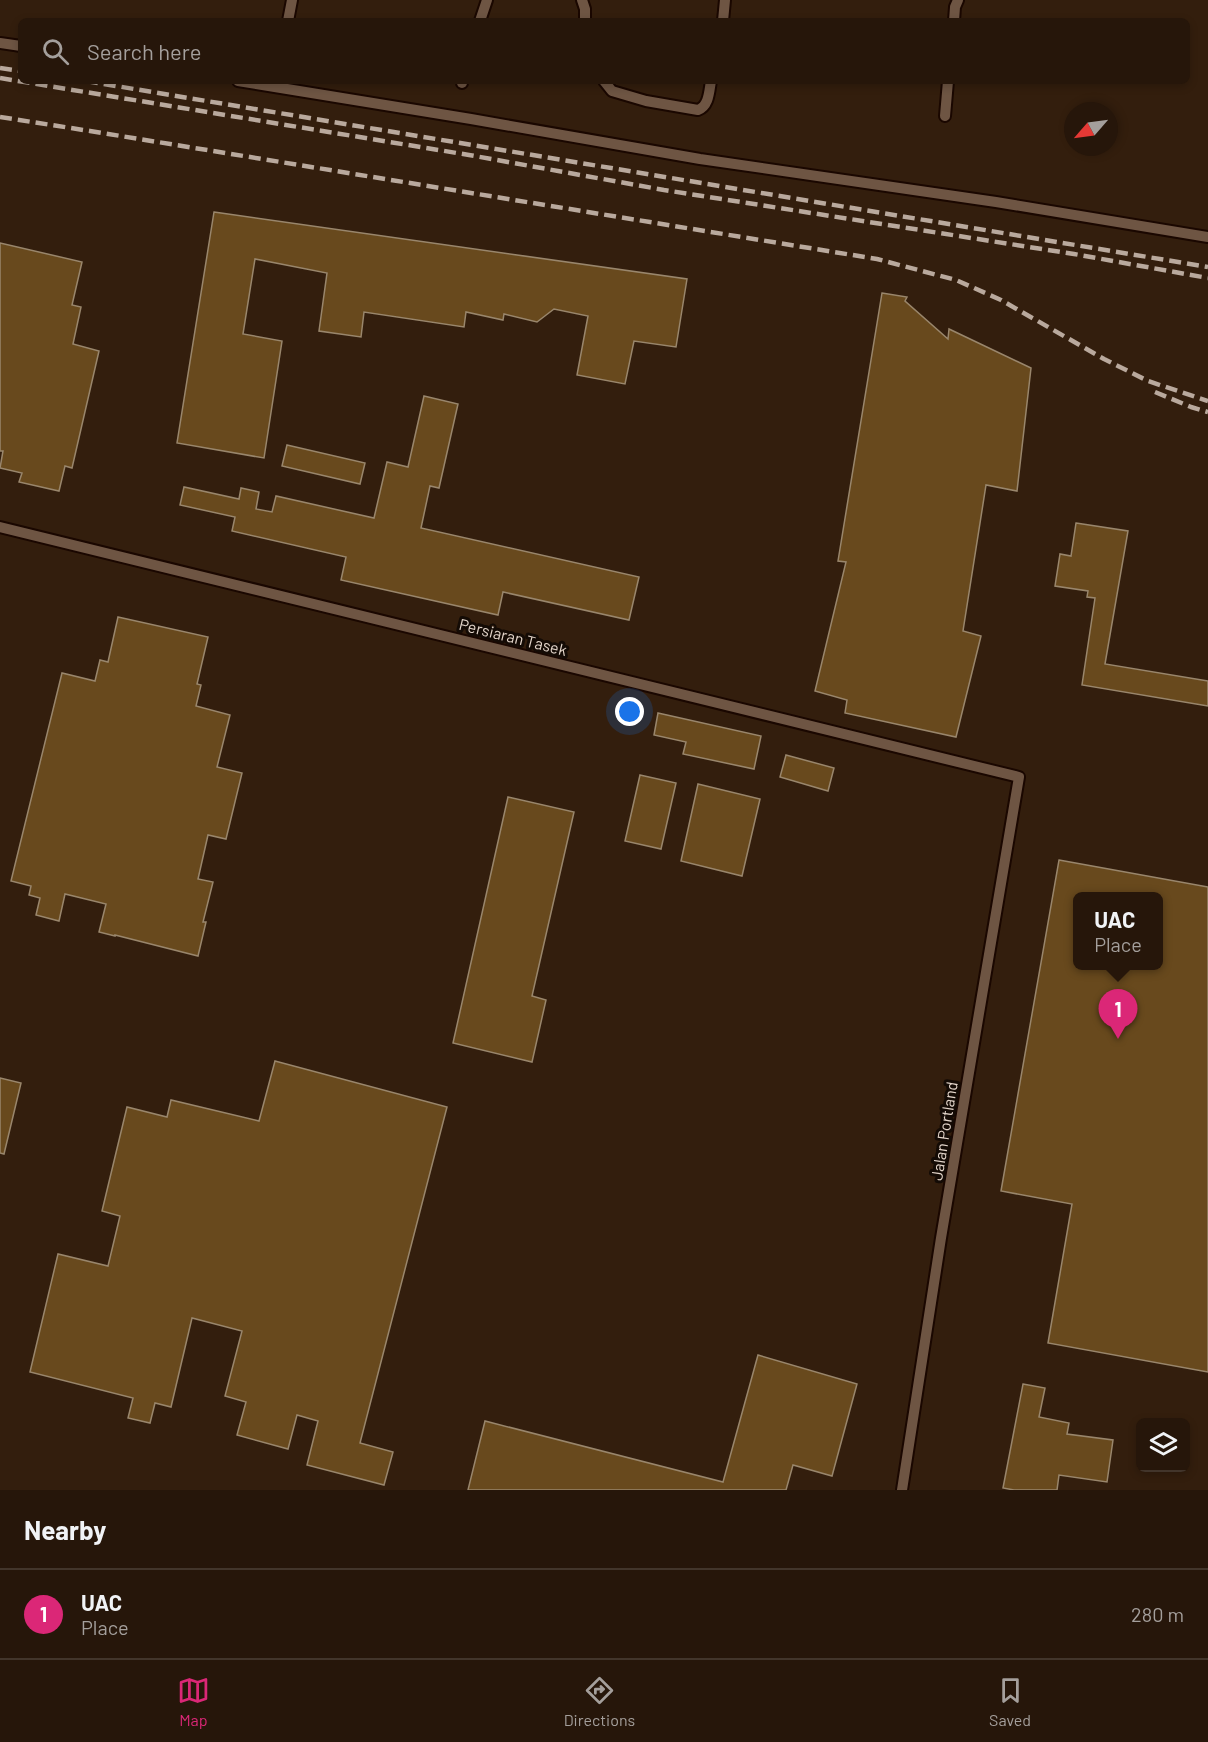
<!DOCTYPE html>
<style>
:root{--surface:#26160a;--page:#322318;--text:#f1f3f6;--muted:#a49f9c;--line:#42352b;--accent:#db2777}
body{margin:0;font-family:Barlow,sans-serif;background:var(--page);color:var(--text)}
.controls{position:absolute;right:18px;bottom:18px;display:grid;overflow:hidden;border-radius:9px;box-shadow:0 3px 9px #0003}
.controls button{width:54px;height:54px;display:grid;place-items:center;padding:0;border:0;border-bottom:2px solid var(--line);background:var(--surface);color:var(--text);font:30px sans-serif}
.compass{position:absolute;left:1064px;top:102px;width:54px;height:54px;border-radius:50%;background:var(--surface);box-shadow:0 3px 9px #0003;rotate:242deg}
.you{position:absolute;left:630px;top:712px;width:21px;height:21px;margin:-15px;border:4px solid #fff;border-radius:50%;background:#1a73e8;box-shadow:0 0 0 9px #1a73e833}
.badge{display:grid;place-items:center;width:39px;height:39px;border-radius:50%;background:var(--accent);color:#fff;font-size:20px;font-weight:700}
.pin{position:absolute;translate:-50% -50px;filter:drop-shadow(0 2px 3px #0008)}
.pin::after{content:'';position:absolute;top:32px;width:21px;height:18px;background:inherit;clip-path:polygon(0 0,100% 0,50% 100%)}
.popup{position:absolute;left:1073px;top:892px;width:90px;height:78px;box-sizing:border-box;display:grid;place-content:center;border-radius:9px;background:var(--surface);filter:drop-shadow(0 2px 4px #0005);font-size:20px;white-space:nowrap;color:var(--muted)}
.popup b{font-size:22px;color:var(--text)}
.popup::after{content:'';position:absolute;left:50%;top:100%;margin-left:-12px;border:12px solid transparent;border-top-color:var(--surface)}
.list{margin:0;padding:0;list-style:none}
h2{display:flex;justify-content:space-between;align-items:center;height:78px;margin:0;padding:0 24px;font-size:26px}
h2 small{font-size:20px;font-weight:400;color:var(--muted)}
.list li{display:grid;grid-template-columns:39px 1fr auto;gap:18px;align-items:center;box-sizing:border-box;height:90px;padding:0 24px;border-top:2px solid var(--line)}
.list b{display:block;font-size:22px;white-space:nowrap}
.list p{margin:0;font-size:20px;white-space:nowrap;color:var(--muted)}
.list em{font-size:20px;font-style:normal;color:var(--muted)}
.icon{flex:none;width:33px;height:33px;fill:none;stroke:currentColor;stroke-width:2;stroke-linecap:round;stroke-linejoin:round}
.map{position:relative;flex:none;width:1208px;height:1490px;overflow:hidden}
.search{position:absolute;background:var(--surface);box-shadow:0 3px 9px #0003;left:18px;right:18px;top:18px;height:66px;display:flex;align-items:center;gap:15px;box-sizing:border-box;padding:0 21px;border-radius:9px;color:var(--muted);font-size:22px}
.sheet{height:168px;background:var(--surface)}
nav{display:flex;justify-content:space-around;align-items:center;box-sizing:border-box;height:84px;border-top:2px solid var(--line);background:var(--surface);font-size:16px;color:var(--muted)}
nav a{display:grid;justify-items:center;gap:3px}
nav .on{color:var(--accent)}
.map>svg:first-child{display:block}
.building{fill:#68491d;stroke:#99866c;stroke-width:1.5;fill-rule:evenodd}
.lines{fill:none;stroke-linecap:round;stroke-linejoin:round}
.minor-casing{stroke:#1a0700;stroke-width:14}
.minor{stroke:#6e5543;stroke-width:10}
.rail{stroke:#b9a99d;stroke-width:4.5;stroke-dasharray:12 6;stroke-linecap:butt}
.labels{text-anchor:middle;stroke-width:6;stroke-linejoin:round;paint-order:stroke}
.street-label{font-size:16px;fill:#e3d5ca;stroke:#140b05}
</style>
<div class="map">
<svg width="1208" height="1490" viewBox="0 0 1208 1490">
<rect width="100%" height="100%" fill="#331e0d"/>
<g class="building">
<polygon points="214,212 687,279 676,347 634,341 625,384 577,375 588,316 554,309 537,322 504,314 503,320 466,312 464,327 364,312 361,337 319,331 327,273 255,259 243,334 282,341 264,458 177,443"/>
<polygon points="0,243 82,262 72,305 81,307 73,344 99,351 72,468 65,466 59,491 19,482 22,473 0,468 3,451 0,451"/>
<polygon points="882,293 907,297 905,301 948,339 949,329 1031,368 1017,491 986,485 963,631 981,636 956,737 845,713 847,700 815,691 846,562 838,561"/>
<polygon points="424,396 458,404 439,488 430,486 421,528 639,577 629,620 503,592 498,615 341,580 346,557 232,531 235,517 180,505 184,487 239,499 241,488 259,492 256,509 272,512 276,496 374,518 387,462 408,467"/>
<polygon points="287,445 365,463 360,484 282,466"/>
<polygon points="1076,523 1128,531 1105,664 1208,681 1208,706 1082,685 1095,598 1087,597 1088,591 1055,586 1060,554 1071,556"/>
<polygon points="118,617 208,637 197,684 201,685 196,706 230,715 217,767 242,773 226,839 208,835 198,879 213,882 203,922 206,922 198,956 115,935 115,936 99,932 106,904 65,894 59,921 36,915 40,898 29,895 31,886 11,881 62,673 95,681 100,660 108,662"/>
<polygon points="658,713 761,736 754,769 683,754 686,742 654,735"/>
<polygon points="786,755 834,768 828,791 780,777"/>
<polygon points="640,775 676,783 661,849 625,841"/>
<polygon points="698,784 760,799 742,876 681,861"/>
<polygon points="508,797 574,812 532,996 546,1000 532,1062 453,1043"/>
<path d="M1059,860L1208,887V1372L1048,1343L1072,1204L1001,1191ZM1077,897H1158V966H1077Z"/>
<polygon points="275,1061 447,1107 360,1443 393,1452 384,1485 307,1465 318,1421 297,1415 288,1449 237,1435 246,1402 225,1396 242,1331 192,1318 171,1407 155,1403 150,1423 128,1418 133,1398 30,1372 58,1254 108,1266 120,1216 102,1211 127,1107 167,1117 171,1100 259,1121"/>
<polygon points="0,1078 21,1083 4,1154 0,1153"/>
<polygon points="758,1355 857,1384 832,1476 793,1465 786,1490 468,1490 485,1421 723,1482"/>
<polygon points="1023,1384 1045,1388 1039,1417 1069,1423 1067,1434 1113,1440 1107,1482 1059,1475 1057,1490 1014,1490 1003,1488"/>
</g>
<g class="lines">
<defs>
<g id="minor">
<polyline points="582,0 585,9 585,21"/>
<polyline points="288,21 292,0"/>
<polyline points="480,21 487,0"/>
<polyline points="723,21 725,0"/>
<polyline points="954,21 955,7 958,0"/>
<polyline points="0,43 21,46"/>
<polyline points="238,81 471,119 700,159 996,202 1208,237"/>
<path d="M604,81L612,91L646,101L698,110C709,106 709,92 711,81"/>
<polyline points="462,83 462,81"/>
<polyline points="945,116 948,81"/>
<polyline points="0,527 1019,777 941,1238 902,1490"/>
</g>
</defs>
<use href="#minor" class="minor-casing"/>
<use href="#minor" class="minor"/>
<g class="rail">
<polyline points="0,68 21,71"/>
<polyline points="0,78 469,155 664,190 1074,254 1208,278"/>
<polyline points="86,81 1208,267"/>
<polyline points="0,117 90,131 877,259 956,280 1001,300 1104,359 1148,381 1208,401"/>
<polyline points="1155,392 1191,407 1208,412"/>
</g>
</g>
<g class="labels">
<g class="street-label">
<text transform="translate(513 637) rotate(14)" y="6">Persiaran Tasek</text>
<text transform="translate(944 1131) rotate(-81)" y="6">Jalan Portland</text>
</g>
</g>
</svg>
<div class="controls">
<button><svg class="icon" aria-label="layers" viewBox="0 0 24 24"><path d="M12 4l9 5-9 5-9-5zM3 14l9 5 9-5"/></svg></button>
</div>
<svg class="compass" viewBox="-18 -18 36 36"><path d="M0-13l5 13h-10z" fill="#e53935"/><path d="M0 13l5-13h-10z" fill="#a49f9c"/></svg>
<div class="you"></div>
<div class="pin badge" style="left:1118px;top:1039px">1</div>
<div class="popup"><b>UAC</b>Place</div>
<div class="search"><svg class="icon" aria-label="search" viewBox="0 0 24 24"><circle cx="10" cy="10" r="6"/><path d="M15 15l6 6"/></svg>Search here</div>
</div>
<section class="sheet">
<h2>Nearby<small></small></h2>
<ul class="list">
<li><span class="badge">1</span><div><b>UAC</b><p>Place</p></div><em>280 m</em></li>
</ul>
</section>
<nav>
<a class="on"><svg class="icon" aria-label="map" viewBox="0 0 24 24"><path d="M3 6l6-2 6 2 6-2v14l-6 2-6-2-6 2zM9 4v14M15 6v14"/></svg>Map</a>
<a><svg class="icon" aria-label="directions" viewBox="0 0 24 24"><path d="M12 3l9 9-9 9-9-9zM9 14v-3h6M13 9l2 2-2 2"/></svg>Directions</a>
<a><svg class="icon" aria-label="saved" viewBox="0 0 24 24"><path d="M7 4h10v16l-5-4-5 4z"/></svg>Saved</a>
</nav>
